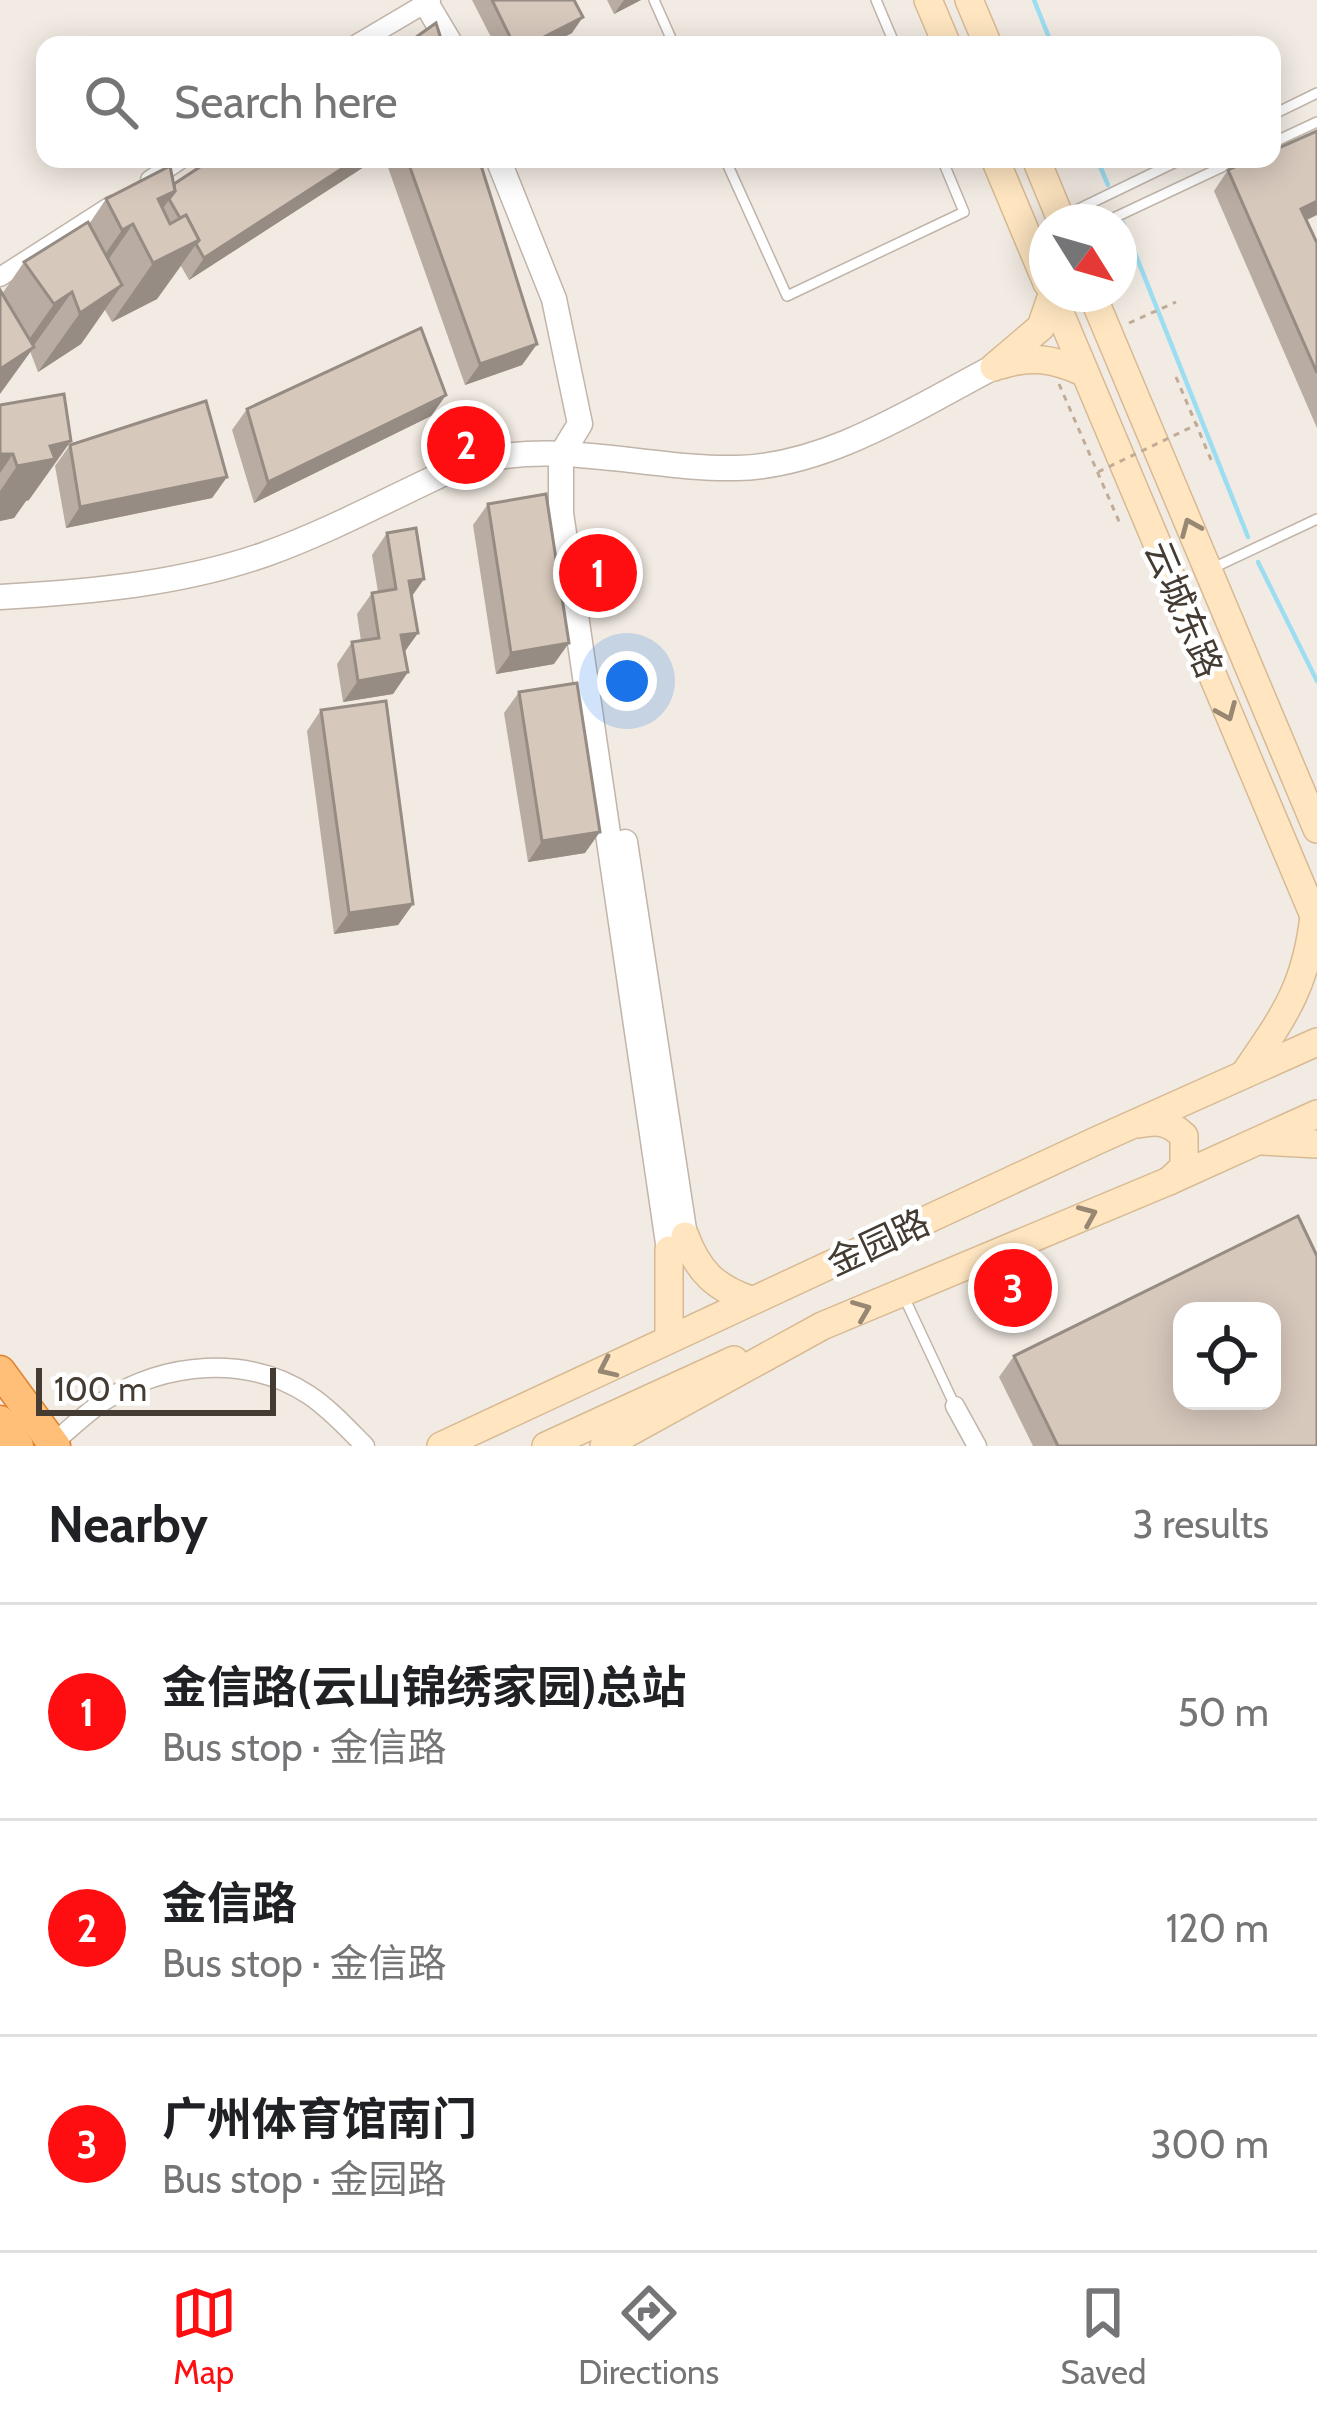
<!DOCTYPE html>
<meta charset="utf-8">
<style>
:root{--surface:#fff;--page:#f2f2f2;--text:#202124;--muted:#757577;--line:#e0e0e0;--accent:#ff0e11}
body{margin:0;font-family:Cabin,"Noto Sans SC",sans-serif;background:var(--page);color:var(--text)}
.controls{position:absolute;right:36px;bottom:36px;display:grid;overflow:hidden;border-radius:24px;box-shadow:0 6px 30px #0003}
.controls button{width:108px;height:108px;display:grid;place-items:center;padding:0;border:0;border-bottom:3px solid var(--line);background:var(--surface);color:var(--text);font:60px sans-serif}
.compass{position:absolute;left:1029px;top:204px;width:108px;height:108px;border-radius:50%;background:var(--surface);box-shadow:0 6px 30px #0003;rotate:127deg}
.scale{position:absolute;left:36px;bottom:30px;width:240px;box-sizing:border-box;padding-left:12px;border:6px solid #443b33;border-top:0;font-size:33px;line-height:42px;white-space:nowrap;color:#443b33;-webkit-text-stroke:9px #fff;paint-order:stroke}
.you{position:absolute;left:627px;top:681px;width:42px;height:42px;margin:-30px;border:9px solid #fff;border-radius:50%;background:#1a73e8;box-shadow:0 0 0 18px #1a73e833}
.badge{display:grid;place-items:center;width:78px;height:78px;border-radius:50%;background:var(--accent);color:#fff;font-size:39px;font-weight:700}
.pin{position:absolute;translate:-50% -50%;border:6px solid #fff;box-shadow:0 3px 12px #0006}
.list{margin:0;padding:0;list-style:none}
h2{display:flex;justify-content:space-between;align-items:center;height:156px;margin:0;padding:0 48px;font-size:51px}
h2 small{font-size:39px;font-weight:400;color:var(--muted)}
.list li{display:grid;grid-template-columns:78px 1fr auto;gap:36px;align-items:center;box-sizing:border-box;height:216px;padding:0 48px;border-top:3px solid var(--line)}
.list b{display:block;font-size:45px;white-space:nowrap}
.list p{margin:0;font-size:39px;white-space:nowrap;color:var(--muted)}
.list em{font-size:39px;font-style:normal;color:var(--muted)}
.icon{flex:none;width:66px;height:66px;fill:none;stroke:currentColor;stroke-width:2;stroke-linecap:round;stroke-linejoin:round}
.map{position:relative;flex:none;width:1317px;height:1446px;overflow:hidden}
.search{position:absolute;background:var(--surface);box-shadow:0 6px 30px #0003;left:36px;right:36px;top:36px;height:132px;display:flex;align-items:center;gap:30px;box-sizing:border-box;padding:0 42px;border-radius:24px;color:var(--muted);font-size:45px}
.sheet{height:804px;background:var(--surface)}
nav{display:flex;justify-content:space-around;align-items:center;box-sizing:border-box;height:168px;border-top:3px solid var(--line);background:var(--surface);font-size:33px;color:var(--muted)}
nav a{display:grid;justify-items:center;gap:6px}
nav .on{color:var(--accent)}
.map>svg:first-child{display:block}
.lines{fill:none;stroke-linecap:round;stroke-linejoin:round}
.stream{stroke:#9dddf2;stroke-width:4.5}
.service-casing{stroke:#c1b4a9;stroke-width:12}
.minor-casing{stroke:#c1b4a9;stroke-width:21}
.tertiary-casing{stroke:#c1b4a9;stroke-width:27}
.secondary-casing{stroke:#d7ba94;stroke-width:30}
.trunk-casing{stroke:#e1822f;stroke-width:33}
.path{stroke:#c0ab97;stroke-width:3;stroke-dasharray:6 6;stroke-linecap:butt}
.service{stroke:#fff;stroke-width:9}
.minor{stroke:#fff;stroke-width:18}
.tertiary{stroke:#fff;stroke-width:24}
.secondary{stroke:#ffe6c1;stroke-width:27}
.trunk{stroke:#ffbf79;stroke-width:30}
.path-bridge{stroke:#c0ab97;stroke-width:3;stroke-dasharray:6 6;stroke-linecap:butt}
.wall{fill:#b9aca2}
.shaded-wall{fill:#968c84}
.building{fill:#d7c8bc;stroke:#968c84;stroke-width:3;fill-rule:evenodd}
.oneway{stroke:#988873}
.labels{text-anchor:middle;stroke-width:9;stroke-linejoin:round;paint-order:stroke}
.street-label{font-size:36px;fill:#443b33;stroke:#fff}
</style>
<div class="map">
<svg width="1317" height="1446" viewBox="0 0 1317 1446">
<rect width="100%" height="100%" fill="#f2ebe3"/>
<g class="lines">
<g class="stream">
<polyline points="1034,0 1052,45"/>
<polyline points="1097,159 1108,185"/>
<polyline points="1123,223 1248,537"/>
<polyline points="1258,562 1317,681"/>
</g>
<defs>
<g id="service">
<polyline points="654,0 674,45"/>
<polyline points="876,0 895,45"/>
<polyline points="1272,115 1317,93"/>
<polyline points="1272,143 1317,122"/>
<polyline points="725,159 787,296 964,212 942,159"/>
<polyline points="1062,217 1182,159"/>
<polyline points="1105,222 1239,159"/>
<polyline points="1213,568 1317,519"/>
<polyline points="904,1297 955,1406"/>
</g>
<g id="minor">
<polyline points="355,45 431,0"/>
<polyline points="150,180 181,159"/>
<polyline points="0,277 112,205"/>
<polyline points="955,1406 977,1446"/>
<path d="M53,1443C70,1429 86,1413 104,1401C165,1362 247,1354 309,1395C330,1409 347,1428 365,1446"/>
</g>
<g id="tertiary">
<polyline points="426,3 451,45"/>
<polyline points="498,159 554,299 580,424 561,455"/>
<polyline points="561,455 561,513 669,1250"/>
<path d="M0,597C89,592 181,584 266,554C333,530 396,495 460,466C549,436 646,470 737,468C828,466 915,408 994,367"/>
<polyline points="625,842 685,1236"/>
</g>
<g id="secondary">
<polyline points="928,0 947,45"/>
<polyline points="969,0 988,45"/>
<polyline points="995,159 1047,283"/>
<polyline points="1036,159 1062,222"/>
<polyline points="1052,294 1317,923"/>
<polyline points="1092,294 1317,829"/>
<path d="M1001,365C1031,355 1054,359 1083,372"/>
<polyline points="994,367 1041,327 1052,295"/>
<path d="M1245,1073C1284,1016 1306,987 1314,916"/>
<path d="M1138,1124C1159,1120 1168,1121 1184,1136V1167L1169,1181"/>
<polyline points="1262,1141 1317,1144"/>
<path d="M685,1236C698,1271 715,1288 751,1300"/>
<polyline points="669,1338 669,1250"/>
<polyline points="441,1446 1098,1140 1317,1042"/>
<polyline points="546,1446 734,1360"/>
<polyline points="604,1446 822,1326 1169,1181 1317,1114"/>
</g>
<g id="trunk">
<polyline points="0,1371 55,1446"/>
<polyline points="0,1421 18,1446"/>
</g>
</defs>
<use href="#service" class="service-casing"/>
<use href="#minor" class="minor-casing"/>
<use href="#tertiary" class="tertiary-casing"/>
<use href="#secondary" class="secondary-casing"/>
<use href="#trunk" class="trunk-casing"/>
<g class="path">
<polyline points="1129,323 1176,302"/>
<polyline points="1176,377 1212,462"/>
<polyline points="1059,384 1121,526"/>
</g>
<use href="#service" class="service"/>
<use href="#minor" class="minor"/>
<use href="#tertiary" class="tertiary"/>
<use href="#secondary" class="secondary"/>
<use href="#trunk" class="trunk"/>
<polyline class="path-bridge" points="1098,472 1198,424"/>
</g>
<g class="wall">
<polygon points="472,0 574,0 572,33 549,45 495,45"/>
<polygon points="607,0 641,0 614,14"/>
<polygon points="385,159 479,159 537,344 522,365 465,385"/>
<polygon points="367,165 189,280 181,266 157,299 112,322 105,310 81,344 38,372 30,351 2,294 24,262 89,224 106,199 174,184"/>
<polygon points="1228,170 1306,221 1317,243 1317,428 1214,191"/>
<polygon points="446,395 431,416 254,503 232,430 247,409"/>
<polygon points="0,405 29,500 26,501 14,518 0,521"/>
<polygon points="70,445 227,477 212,498 66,528 55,466"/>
<polygon points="488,504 554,664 496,674 473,525"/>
<polygon points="387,533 424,579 412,596 418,633 404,652 408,672 393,694 343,702 337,664 352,642 361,641 357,614 372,593 378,592 372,555"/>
<polygon points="519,692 585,853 528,862 504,713"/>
<polygon points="321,710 413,904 398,925 334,934 307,731"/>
<polygon points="1014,1356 1317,1446 1033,1446 999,1377"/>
</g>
<g class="shaded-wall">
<polygon points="624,0 641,0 614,14"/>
<polygon points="583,17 572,33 549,45 528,45"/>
<polygon points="357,159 370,159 367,165 189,280 204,258"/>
<polygon points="175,191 141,240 158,199"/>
<polygon points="1317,201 1317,215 1286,230 1301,209"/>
<polygon points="133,224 92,283 81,289 122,230"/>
<polygon points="199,240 157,299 112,322 153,263"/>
<polygon points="122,285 81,344 38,372 80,313"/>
<polygon points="72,292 32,348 34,347 0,394 0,369 15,359 54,304"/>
<polygon points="537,344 522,365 465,385 480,364"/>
<polygon points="446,395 431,416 254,503 268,482"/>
<polygon points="71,441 29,500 26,501 14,518 0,521 0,491 17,466 50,446"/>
<polygon points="0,454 13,454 0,473"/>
<polygon points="227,477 212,498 66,528 80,507"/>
<polygon points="424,579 409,600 409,581"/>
<polygon points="418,633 403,654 401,635"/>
<polygon points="569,643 554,664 496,674 511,653"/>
<polygon points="408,672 393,694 343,702 358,681"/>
<polygon points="600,832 585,853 528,862 542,841"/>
<polygon points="413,904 398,925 334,934 349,913"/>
</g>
<g class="building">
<polygon points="492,0 574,0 583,17 528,45 514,45"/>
<polygon points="436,23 443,45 405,45"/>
<polygon points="1317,131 1317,201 1301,209 1317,243 1317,373 1228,170 1253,159 1272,159 1272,151"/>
<polygon points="212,159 357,159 204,258 196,244 199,240 186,215 180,218 169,199 175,191 174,184"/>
<polygon points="407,159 479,159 537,344 480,364"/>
<polygon points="170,166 175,191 158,199 170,224 186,215 199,240 153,263 133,224 122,230 106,199"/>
<polygon points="88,222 122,285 80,313 72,292 54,304 24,262"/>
<polygon points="0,290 34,347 0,369"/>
<polygon points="421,328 446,395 268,482 247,409"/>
<polygon points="64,394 71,441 50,446 55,459 17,466 13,454 0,454 0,405"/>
<polygon points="206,401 227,477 80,507 70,445"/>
<polygon points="546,494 569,643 511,653 488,504"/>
<polygon points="416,528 424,579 409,581 418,633 401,635 408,672 358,681 352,642 379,638 372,593 396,589 387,533"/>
<polygon points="577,683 600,832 542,841 519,692"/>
<polygon points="386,701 413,904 349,913 321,710"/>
<path d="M1298,1216L1317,1256V1446H1058L1014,1356ZM1182,1311H1272V1401H1182Z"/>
</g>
<defs><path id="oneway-chevron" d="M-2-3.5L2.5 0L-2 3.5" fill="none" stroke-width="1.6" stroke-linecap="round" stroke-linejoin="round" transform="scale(3)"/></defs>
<g class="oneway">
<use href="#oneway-chevron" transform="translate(1190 527) rotate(-113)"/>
<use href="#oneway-chevron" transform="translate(1227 712) rotate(67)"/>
<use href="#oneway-chevron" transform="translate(1088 1215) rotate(-23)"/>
<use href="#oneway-chevron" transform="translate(862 1310) rotate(-22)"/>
<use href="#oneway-chevron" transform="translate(607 1368) rotate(155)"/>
</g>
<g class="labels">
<g class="street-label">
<text transform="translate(1184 609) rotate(67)" y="13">云城东路</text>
<text transform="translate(878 1242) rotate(-25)" y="13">金园路</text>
</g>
</g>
</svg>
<div class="controls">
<button><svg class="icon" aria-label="locate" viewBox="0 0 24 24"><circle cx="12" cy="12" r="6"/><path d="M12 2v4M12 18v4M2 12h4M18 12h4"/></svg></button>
</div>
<svg class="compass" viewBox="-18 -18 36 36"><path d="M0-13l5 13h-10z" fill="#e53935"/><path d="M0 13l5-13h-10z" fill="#757577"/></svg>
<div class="scale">100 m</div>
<div class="you"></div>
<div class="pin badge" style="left:598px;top:573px">1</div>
<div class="pin badge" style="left:466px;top:445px">2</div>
<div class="pin badge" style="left:1013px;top:1288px">3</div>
<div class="search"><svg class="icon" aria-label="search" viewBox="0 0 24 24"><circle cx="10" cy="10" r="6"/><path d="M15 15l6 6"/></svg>Search here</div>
</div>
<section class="sheet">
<h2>Nearby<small>3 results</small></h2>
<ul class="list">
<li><span class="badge">1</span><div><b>金信路(云山锦绣家园)总站</b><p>Bus stop · 金信路</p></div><em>50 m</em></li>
<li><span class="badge">2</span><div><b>金信路</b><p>Bus stop · 金信路</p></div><em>120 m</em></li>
<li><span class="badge">3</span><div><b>广州体育馆南门</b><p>Bus stop · 金园路</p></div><em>300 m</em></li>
</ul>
</section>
<nav>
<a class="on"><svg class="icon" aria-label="map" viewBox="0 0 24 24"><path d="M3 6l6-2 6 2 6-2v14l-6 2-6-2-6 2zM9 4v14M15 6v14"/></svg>Map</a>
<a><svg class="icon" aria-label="directions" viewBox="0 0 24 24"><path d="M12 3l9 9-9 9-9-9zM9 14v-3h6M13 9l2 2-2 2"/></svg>Directions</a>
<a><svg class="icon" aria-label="saved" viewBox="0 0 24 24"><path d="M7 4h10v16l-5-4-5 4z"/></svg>Saved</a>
</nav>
